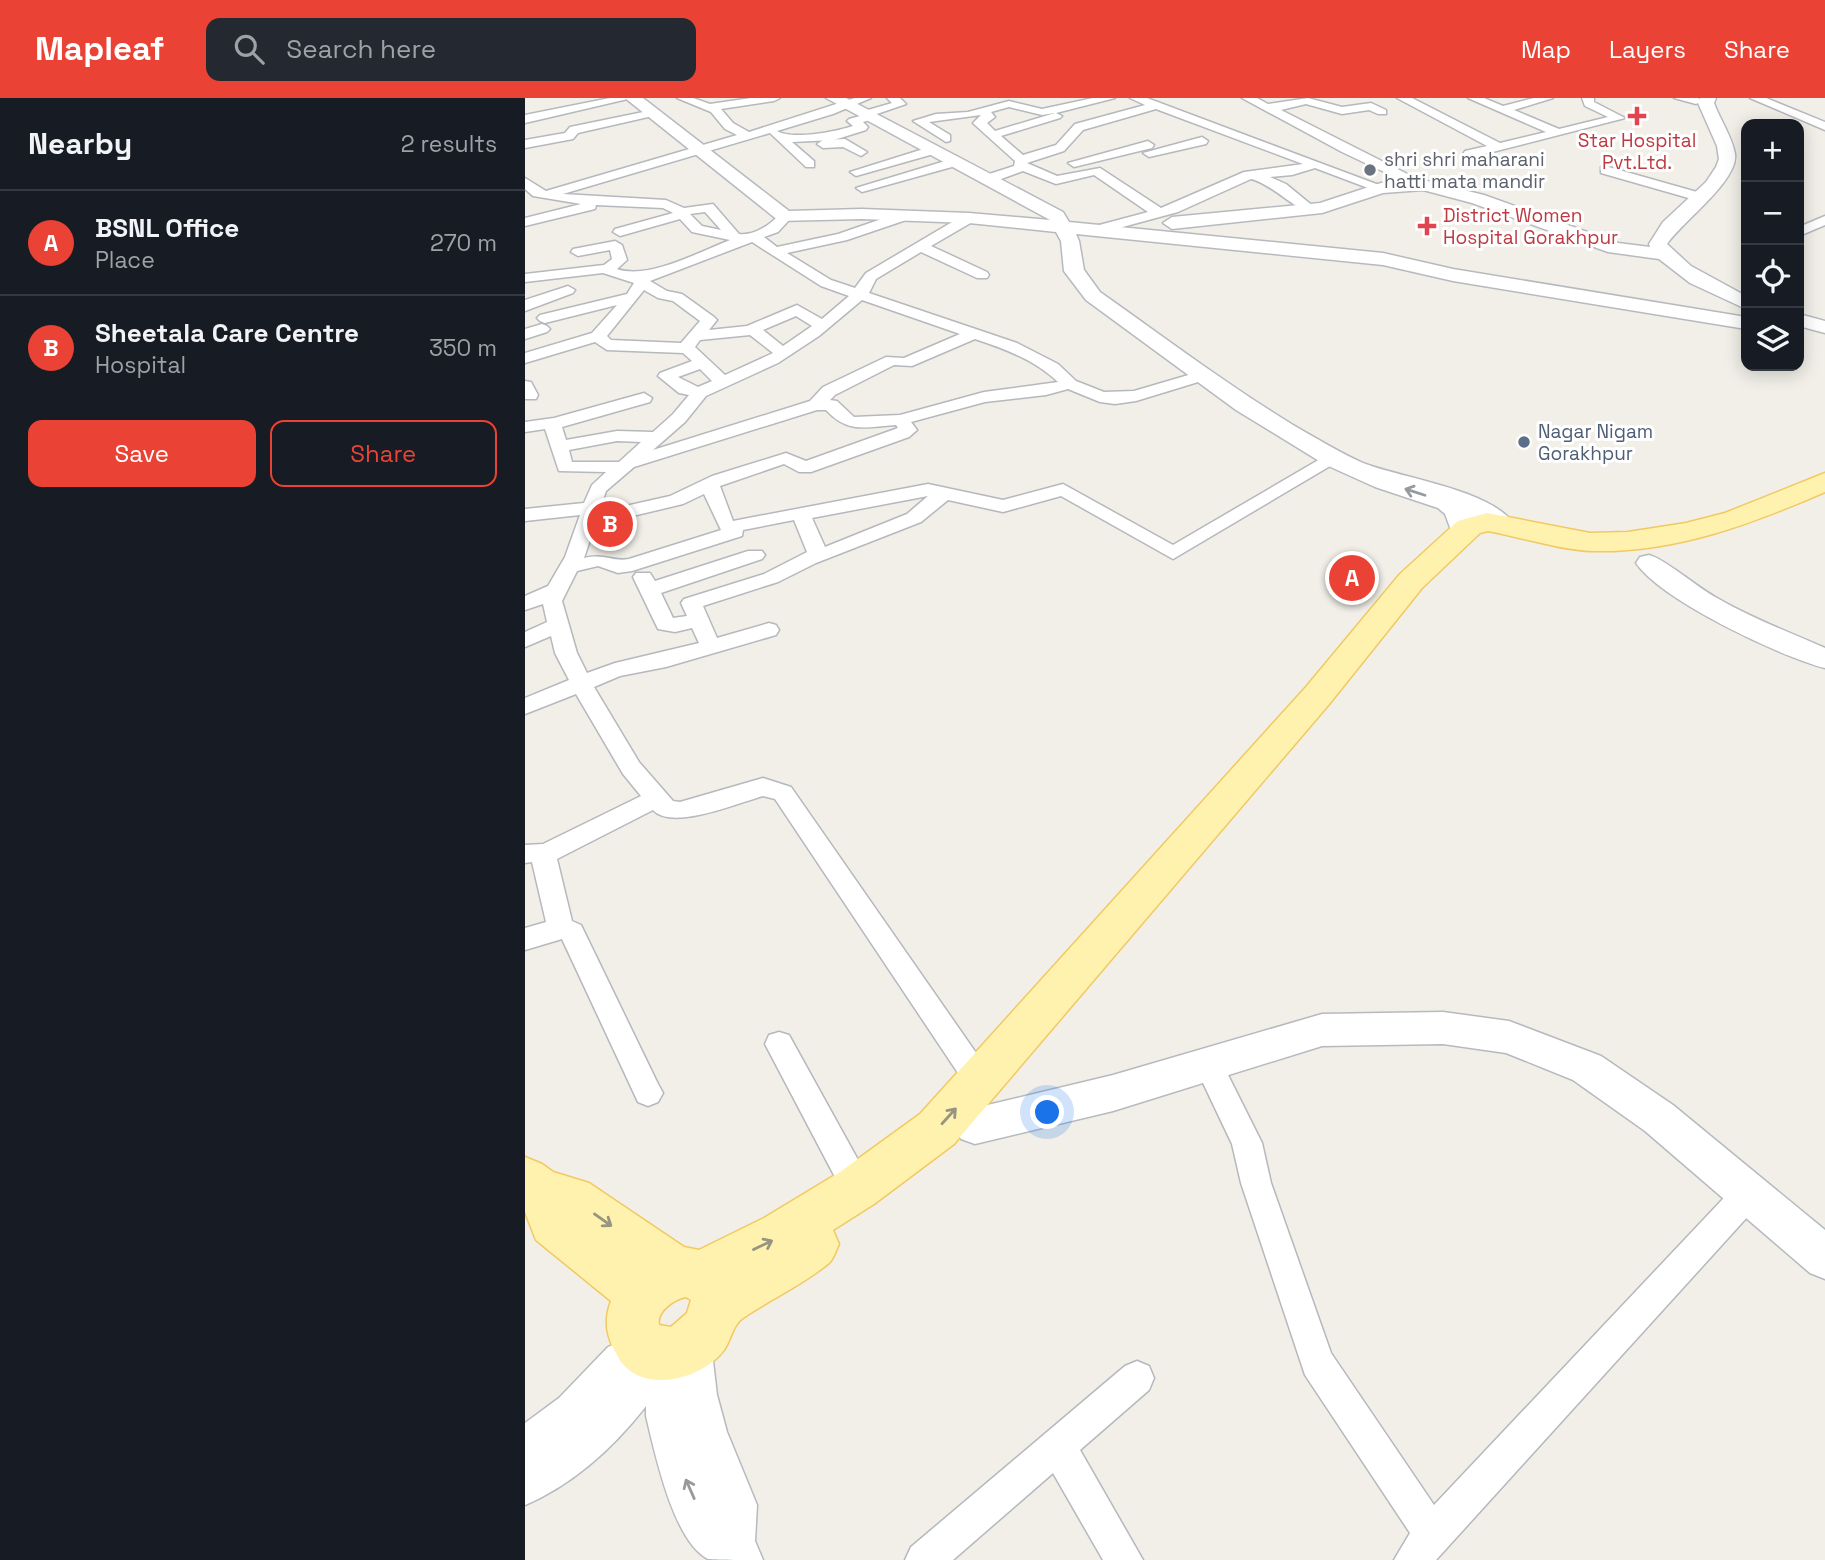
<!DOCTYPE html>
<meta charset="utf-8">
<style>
:root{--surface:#171b24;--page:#242831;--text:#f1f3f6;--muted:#9ea1a6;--line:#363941;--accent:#ea4335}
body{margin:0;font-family:"Space Grotesk",sans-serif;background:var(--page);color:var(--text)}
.controls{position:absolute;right:21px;top:21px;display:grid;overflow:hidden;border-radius:14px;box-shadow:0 4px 18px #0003}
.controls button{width:63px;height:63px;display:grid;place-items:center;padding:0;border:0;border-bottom:2px solid var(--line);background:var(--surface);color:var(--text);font:35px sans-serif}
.you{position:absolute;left:523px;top:1015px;width:24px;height:24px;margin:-18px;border:5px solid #fff;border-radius:50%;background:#1a73e8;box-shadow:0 0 0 10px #1a73e833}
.badge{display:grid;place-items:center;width:46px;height:46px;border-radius:50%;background:var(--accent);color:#fff;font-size:23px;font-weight:700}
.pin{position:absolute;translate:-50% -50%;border:4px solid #fff;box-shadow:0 2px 7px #0006}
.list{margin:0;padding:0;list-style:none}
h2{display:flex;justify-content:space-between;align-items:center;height:91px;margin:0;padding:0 28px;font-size:30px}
h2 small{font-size:23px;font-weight:400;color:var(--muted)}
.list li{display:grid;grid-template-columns:46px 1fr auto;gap:21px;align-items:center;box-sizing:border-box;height:105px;padding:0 28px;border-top:2px solid var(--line)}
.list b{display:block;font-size:26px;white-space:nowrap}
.list p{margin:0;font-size:23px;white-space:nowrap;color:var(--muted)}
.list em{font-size:23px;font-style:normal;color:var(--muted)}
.actions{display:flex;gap:14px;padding:21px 28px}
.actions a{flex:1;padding:16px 0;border:2px solid var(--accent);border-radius:14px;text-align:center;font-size:24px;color:var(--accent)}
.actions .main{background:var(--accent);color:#fff}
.icon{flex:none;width:38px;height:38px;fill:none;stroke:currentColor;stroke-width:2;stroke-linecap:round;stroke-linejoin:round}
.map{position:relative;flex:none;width:1300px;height:1462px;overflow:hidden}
header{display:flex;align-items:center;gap:42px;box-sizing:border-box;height:98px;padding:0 35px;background:var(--accent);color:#fff}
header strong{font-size:33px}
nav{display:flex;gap:38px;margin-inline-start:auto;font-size:24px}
.search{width:490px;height:63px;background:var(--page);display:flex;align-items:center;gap:18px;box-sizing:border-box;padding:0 24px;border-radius:14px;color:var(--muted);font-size:26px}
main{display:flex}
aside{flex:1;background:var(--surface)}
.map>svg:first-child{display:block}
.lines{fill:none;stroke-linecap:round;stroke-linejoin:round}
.street-casing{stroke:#b5b8bc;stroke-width:3}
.secondary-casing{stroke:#b6babf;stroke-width:3}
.primary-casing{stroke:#f2c960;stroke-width:3}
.street{fill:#fff;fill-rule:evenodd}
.secondary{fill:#fff;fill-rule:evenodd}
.primary{fill:#fff2af;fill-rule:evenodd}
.oneway{stroke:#979a9d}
.oneway2{stroke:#979581}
.health-dot{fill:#e0444e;stroke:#fff;stroke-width:2.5}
.worship-dot{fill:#6b7280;stroke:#fff;stroke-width:2.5}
.service-dot{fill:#5c6f8a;stroke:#fff;stroke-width:2.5}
.labels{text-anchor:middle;stroke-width:6;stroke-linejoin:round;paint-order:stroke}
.far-health-label{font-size:19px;fill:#be3a42;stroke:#fff}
.far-worship-label{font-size:19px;fill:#5b616d;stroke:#fff;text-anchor:start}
.far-service-label{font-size:19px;fill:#4e5e75;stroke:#fff;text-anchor:start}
</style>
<header>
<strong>Mapleaf</strong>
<div class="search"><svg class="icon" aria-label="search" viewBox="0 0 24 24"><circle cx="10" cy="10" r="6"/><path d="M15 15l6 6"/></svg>Search here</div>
<nav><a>Map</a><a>Layers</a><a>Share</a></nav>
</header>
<main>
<aside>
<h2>Nearby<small>2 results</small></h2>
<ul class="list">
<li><span class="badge">A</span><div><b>BSNL Office</b><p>Place</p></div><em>270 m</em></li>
<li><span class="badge">B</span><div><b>Sheetala Care Centre</b><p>Hospital</p></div><em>350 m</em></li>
</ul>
<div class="actions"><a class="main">Save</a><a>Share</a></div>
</aside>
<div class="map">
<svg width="1300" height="1462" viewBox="0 0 1300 1462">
<rect width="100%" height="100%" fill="#f1efe8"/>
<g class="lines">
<defs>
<g id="street">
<polygon points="85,0 107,0 0,25 0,17"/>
<path d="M152,0H168L185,6L226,0H255L249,3L196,11L208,25L224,34L330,0H346L308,16L252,33C267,42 310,34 328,28L322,23L324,21L335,18L336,14L367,5L362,0H375L381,6L349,17L348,21L338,24L343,29L341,32L309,42L267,44L289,63V69H281L245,35L38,96L141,102L159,110L188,106L214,136C229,138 245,127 255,116H265L267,119L253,134L239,139L252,149L313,136L374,115H384V121L322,142L262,155L306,182L330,190L341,175L439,117H449V123L406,148L462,174L464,177L462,180H452L396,154L351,181L344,195L492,245L533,266L551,283L579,294L609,293L677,273L685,278L683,281L611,303L590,306L575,304L543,291L521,297L460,304L386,324L392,332L384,339L286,374H274L259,366L195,388L208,423L403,386L478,402L538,386L648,447L802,357H814L817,361L648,461L536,398L478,414L423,402L396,424L291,465L253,484L178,508L192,540L244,525L251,527L254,532L251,537L141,569L95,578L69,589L114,664L148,703L155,704L238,680L266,689L465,975L470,984L465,993L455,997L445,993L250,701L238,698C213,705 147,733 128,712L32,761L47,823L56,827L133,986L138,995L133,1004L123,1008L113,1004L37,841L0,852V830L21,824L7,764L0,765V747L18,746L116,698L98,676L51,596L0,616V600L44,582L30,555L26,538L0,549V534L22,524L18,506L0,512V498L23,488L40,459L55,417L0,423V411L59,405L67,387L81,374L34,373L20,331L0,334V324L29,320L119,295L127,300L125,304L37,329L41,342L92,333L128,334L148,316L164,297L154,295L133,278L135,275L167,263L158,255L82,252L70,244L0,265V255L67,235L92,207L20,225L15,223L12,220L15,217L102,196L109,185L78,175L0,184V176L79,167L87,161L85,152L53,158L46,154L48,151L90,143L97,147L102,162L92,171C123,182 174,154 205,142L167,134L155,121L95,138L88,134L90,131L148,115L138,110L71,107L70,111L0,128V120L56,106L8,98L0,91V80L21,93L212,37L200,31L186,14ZM180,114L196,132L177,128L165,116ZM227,144L296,188L324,198L297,221L272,207L222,228L184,232L192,222L189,219L157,196L142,193L125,183ZM119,192L133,200L148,203L175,223L156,245L86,242L82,238ZM337,202L435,236L379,260L361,259L298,289L285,303L128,352L160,324L181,298L253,265L294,238ZM271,218L287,228L258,248L238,232ZM225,237L248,255L200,277L170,249L175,242ZM450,241C480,251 510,262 533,284L459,294L375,317L329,319L312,303L305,302L310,297L369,267L387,268ZM175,271L187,283L173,289L153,279ZM292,312H301C323,336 341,329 371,327L373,330L281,363L261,355L187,378L145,398L74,414L81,393L109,369ZM92,343L116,344L94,364H47L44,352ZM179,396L196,432L104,461C87,464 80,455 59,460L70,427L158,406ZM403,398L382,416L300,449L287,420ZM269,422L282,454L239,476L159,501L156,505L162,518L148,520L136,495L237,461L240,457L237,453H223L130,483L125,475H111L108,479L133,531L150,534L167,530L174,545L90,565L62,575L52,555L37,503L52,473L73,468L93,475L107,473L217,438L218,432Z"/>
<path d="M568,0H590L531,15L537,18L535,20L476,38L498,57L531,47L550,26L620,7L605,0H622L862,90L861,93H851L790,70L767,77L745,79L761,86L789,109V115C776,117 746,85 726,81L653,114L568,137L563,136V130L623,114L569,77L531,86L498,73L468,84H458V78L489,68L490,63L450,27L448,25L456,17L404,24L425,37V43L421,44L388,23L411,16L443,14L484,3L517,11ZM484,9L517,17L530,15L470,33L462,25L470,19L466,14ZM631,11L778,66L719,74L636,110L575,70L532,78L502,65L539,53L558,32Z"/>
<polygon points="717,0 732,0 743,6 783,0 817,9 846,5 861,12 861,16 853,16 844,12 817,16 781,6 756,12 904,87 898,91 893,90 817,54"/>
<polygon points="872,0 887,0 975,45 1021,34 943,0 959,0 978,8 1009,0 1028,0 989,12 1034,31 1083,19 1060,8 1057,0 1069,0 1069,4 1100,20 944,60 938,56 940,53 962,48"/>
<polygon points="1149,0 1173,0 1177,3 1171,6"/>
<polygon points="1225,0 1241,0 1300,24 1300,32"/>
<polygon points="128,12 134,15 132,17 53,35 48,41 0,50 0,42 40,35 45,29"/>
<polygon points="677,39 683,43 681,46 624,59 618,55"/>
<polygon points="320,41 342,54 336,58 318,49 298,50 292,46 298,42"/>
<polygon points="623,43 629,47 627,50 549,69 543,65"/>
<polygon points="408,48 414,52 412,55 331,78 325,74"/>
<polygon points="430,60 434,61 434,67 337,94 331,90"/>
<polygon points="1080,68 1179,96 1181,99 1174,103 1076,75 1076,69"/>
<polygon points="1300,118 1300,127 1274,138 1274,129"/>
<polygon points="43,188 50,192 48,195 0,213 0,202"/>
<polygon points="17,226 22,228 25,231 22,234 0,241 0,231"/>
<polygon points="0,283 6,284 13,297 11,301 0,301"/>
<polygon points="254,934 264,937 343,1080 347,1090 343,1100 332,1105 321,1100 240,946 244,937"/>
<polygon points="684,955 694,959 737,1045 746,1085 806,1255 909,1407 1213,1085 1224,1080 1235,1085 1240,1095 1235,1105 911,1462 869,1462 885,1435 780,1277 716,1085 707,1046 670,968 674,959"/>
<polygon points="612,1263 624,1268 629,1280 624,1292 555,1352 618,1462 578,1462 528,1375 428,1462 380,1462 386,1449 600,1268"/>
</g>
<g id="secondary">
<path d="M100,0H118L264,113L337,111L444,115L525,122L301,0H321L538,114L544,124L858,155L928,171L1221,219V231L928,183L858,167L551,136L554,143L559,172L575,194C639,239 701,286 768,327C791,340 813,354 838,365C875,380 965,391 989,426L985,431L976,434L947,419L951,434L947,440L938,442L929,440L920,416L913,410L850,389L799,366L711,312L561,202L539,173L536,143L531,134L444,125L337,121L254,123Z"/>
<path d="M1175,0H1191L1189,5C1195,22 1207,38 1210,56C1214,82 1158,123 1142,146L1166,168L1221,198V211L1165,185L1134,161L1083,154L947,105L898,92L858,95L797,115L647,131L638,125L647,119L795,105L856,85L898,82L959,97L1093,145L1125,149L1124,146L1138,124L1181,84L1191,69L1194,61L1192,48L1173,5Z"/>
<polygon points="1274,216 1300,223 1300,235 1274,228"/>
<path d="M1124,457C1140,461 1173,490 1192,500C1226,520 1264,534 1300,550V570C1256,559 1136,502 1111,465L1115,459Z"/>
<polygon points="918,914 984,923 1076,958 1148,1007 1300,1132 1300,1181 1285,1175 1120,1033 1048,982 981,955 918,946 797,948 588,1013 450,1046 436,1041 430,1028 436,1015 450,1010 588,977 797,916"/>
<path d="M164,1232L180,1239L187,1255L192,1297L202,1334L232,1407L230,1443L238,1462C225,1462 193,1462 183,1461C148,1443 130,1355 121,1318V1308C89,1349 49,1386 0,1407V1325L34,1300L83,1249L99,1242L111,1247C127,1227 145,1240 164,1232Z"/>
</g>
<path id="primary" d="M1300,375V394C1226,426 1150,455 1068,453C1035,452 995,439 963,433L955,435L897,490L805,605L429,1046L349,1106L308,1132L314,1146C311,1152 309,1160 304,1165C279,1186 246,1201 218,1220C208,1226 206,1242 199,1252C177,1282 115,1298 93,1259C82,1240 78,1224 86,1203L11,1142L0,1114V1059L17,1066L28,1074L64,1085L159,1149L174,1152L239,1120L315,1074L395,1016L781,589L875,476L933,423L962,415L1065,435L1103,434L1161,425L1200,415ZM161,1199L166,1202L162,1215L146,1229L134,1227C131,1214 149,1201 161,1199Z"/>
</defs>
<use href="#street" class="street-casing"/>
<use href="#secondary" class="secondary-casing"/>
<use href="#primary" class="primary-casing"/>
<use href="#street" class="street"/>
<use href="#secondary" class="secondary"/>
<use href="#primary" class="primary"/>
</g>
<defs><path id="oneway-shaft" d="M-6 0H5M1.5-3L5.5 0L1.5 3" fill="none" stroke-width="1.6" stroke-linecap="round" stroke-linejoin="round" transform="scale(1.75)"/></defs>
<g class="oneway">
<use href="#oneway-shaft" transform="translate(890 394) rotate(-162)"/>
<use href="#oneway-shaft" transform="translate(165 1391) rotate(-114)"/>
</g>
<g class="oneway2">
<use href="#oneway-shaft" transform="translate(424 1018) rotate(-48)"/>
<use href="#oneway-shaft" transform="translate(78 1122) rotate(35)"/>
<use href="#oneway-shaft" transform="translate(238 1147) rotate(-26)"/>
</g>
<g class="health-dot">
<path d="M1108.5 7.5h7v7h7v7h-7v7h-7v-7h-7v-7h7z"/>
<path d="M898.5 117.5h7v7h7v7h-7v7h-7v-7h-7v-7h7z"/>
</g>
<circle class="worship-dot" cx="845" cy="72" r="7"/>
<circle class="service-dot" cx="999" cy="344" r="7"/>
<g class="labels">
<g class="far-health-label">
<text x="1112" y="49">Star Hospital<tspan x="1112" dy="22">Pvt.Ltd.</tspan></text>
<text x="918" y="124" text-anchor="start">District Women<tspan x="918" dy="22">Hospital Gorakhpur</tspan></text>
</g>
<g class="far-worship-label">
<text x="859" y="68">shri shri maharani<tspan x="859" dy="22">hatti mata mandir</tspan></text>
</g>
<g class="far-service-label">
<text x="1013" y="340">Nagar Nigam<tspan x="1013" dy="22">Gorakhpur</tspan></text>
</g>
</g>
</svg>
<div class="controls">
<button>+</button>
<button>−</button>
<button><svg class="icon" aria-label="locate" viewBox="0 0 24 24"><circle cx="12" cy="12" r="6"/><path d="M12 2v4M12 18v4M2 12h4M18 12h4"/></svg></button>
<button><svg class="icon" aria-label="layers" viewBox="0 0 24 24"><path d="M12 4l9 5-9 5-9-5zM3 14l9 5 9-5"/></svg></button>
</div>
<div class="you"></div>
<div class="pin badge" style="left:827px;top:480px">A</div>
<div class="pin badge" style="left:85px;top:426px">B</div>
</div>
</main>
